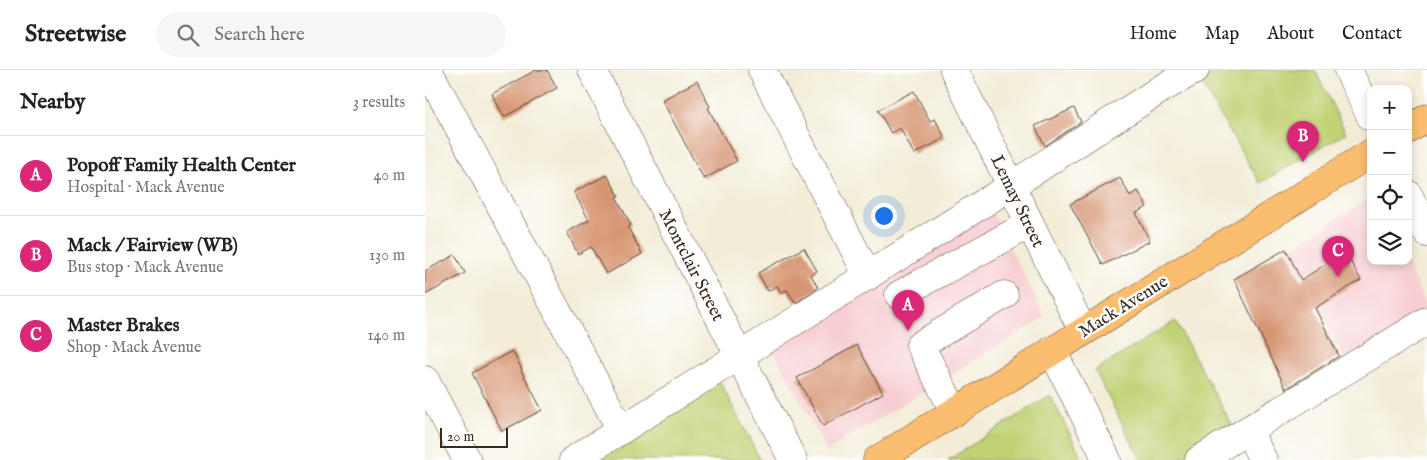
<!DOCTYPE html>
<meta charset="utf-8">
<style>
:root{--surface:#fff;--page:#f6f6f6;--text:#222;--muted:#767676;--line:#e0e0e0;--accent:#db2777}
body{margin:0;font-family:"IM FELL English",serif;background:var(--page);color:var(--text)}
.controls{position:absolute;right:15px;top:15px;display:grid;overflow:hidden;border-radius:10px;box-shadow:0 2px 8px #0003}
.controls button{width:45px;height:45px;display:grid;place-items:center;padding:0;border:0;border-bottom:1px solid var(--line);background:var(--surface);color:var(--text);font:25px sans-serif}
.scale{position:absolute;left:15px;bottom:12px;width:68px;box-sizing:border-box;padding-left:5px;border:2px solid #3b2a1e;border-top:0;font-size:14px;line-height:18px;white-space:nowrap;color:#3b2a1e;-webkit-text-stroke:4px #fff;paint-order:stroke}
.you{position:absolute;left:458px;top:145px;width:18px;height:18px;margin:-12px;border:4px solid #fff;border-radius:50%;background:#1a73e8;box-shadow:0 0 0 8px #1a73e833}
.badge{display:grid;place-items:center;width:32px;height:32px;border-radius:50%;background:var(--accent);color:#fff;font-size:16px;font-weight:700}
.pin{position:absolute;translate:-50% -41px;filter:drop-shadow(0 1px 2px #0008)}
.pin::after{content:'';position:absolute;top:26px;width:18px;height:15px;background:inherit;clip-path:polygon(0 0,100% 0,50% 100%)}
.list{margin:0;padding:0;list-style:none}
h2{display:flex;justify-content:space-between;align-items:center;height:65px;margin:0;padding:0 20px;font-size:21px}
h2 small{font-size:16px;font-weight:400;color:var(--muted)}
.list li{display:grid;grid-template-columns:32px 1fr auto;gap:15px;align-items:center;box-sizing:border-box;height:80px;padding:0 20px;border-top:1px solid var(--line)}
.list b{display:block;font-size:19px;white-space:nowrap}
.list p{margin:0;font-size:16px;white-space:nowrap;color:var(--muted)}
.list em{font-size:16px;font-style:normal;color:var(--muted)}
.icon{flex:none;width:28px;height:28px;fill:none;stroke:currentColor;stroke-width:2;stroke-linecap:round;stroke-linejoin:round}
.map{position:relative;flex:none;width:1002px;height:390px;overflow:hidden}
header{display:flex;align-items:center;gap:30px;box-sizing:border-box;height:70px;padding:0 25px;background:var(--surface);border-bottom:1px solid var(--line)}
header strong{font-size:24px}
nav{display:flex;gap:28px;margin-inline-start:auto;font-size:18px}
.search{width:350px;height:45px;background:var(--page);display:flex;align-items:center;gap:12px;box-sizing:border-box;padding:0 18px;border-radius:28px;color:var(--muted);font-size:19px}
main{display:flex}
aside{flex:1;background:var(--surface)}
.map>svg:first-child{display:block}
.built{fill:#f7cfd2}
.green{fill:#c1d274;stroke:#7e7e49}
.building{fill:#d79673}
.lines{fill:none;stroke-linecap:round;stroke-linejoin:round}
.minor-casing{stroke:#57473a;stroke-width:29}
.major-casing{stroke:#57473a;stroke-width:29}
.minor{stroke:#fff;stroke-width:28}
.major{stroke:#fbbd6e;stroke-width:28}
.labels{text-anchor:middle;stroke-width:5;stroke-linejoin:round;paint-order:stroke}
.street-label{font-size:18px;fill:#3b2a1e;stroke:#fff}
</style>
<header>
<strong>Streetwise</strong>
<div class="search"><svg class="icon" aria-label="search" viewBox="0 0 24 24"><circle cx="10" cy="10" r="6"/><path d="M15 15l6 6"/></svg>Search here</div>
<nav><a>Home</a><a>Map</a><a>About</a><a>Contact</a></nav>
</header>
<main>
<aside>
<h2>Nearby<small>3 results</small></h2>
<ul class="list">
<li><span class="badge">A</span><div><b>Popoff Family Health Center</b><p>Hospital · Mack Avenue</p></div><em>40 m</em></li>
<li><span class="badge">B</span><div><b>Mack / Fairview (WB)</b><p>Bus stop · Mack Avenue</p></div><em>130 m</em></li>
<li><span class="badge">C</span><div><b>Master Brakes</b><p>Shop · Mack Avenue</p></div><em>140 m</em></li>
</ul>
</aside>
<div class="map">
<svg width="1002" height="390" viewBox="0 0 1002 390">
<rect width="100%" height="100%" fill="#fff"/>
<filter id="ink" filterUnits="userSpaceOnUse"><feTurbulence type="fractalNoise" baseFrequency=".02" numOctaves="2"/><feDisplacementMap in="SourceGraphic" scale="10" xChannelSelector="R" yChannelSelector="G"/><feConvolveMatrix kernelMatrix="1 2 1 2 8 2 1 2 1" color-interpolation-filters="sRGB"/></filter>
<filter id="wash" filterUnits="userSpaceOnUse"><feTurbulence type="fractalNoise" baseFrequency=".0096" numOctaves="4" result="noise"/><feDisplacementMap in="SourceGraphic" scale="20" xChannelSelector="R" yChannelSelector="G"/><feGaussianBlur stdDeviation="1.12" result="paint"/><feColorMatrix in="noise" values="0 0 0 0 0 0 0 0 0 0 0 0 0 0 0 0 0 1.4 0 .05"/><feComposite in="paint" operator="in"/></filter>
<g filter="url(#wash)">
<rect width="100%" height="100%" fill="#f3edd8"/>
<g class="built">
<polygon points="946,127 946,191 981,191 1002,238 921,293 864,180"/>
<polygon points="567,141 620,247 402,381 345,274"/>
</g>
<g class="green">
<polygon points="794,0 890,0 921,63 835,113 775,11"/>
<polygon points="750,251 808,357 752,390 716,390 670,301"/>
<polygon points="293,308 335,390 161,390"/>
<polygon points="625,325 658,390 523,390"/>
</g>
<g id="blocks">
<g class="building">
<polygon points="111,0 122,0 132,18 79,47 67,24"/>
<polygon points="272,11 285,37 283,38 312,91 279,109 237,30"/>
<polygon points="489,21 505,51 510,49 520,68 489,84 475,58 466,63 453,40"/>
<polygon points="649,38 656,52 620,76 610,56"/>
<polygon points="182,105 194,126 191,127 206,155 203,157 217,184 181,204 166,177 153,184 142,162 164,150 149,122"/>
<polygon points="695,108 705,126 713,121 722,137 711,143 725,171 678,195 645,134"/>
<polygon points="379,178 392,201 386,205 393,218 370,233 362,220 356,223 352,216 343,221 333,203"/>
<polygon points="861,179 876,210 920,182 936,210 890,238 914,286 861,319 809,209"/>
<polygon points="30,185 40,203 0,225 0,201"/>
<polygon points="432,275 458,323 398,356 372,308"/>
<polygon points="87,281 97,299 96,300 117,340 77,361 47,303"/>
</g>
</g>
</g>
<g filter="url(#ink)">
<use href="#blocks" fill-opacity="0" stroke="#57473a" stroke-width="1"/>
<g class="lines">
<defs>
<g id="minor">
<polyline points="3,0 196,360"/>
<polyline points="167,0 368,390"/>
<polyline points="337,0 443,206"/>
<polyline points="529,0 658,261"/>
<polyline points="923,0 946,47"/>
<polyline points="983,124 1002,163"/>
<polyline points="474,225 605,154"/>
<polyline points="627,280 682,390"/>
<polyline points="0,310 42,390"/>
<polyline points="529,341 495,275 579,225"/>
<polyline points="823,360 838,390"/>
<polyline points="148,390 586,116 736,19 770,0"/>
<polyline points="774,390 1002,251"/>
</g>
<g id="major">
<polyline points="983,60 1002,48"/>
<polyline points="452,390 946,83"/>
</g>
</defs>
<use href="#minor" class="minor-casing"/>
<use href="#major" class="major-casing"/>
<use href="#minor" class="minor"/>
<use href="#major" class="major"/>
</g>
</g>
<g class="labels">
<g class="street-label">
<text transform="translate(593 131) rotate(64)" y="6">Lemay Street</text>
<text transform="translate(267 195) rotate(63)" y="6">Montclair Street</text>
<text transform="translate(698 236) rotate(-32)" y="6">Mack Avenue</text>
</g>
</g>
</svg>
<div class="controls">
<button>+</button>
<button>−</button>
<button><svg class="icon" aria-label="locate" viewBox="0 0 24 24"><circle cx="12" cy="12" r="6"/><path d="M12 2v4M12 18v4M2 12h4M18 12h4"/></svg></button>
<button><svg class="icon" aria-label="layers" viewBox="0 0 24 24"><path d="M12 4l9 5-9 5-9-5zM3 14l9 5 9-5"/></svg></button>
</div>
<div class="scale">20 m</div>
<div class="you"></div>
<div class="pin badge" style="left:483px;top:261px">A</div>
<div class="pin badge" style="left:878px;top:92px">B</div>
<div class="pin badge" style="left:913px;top:207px">C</div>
</div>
</main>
